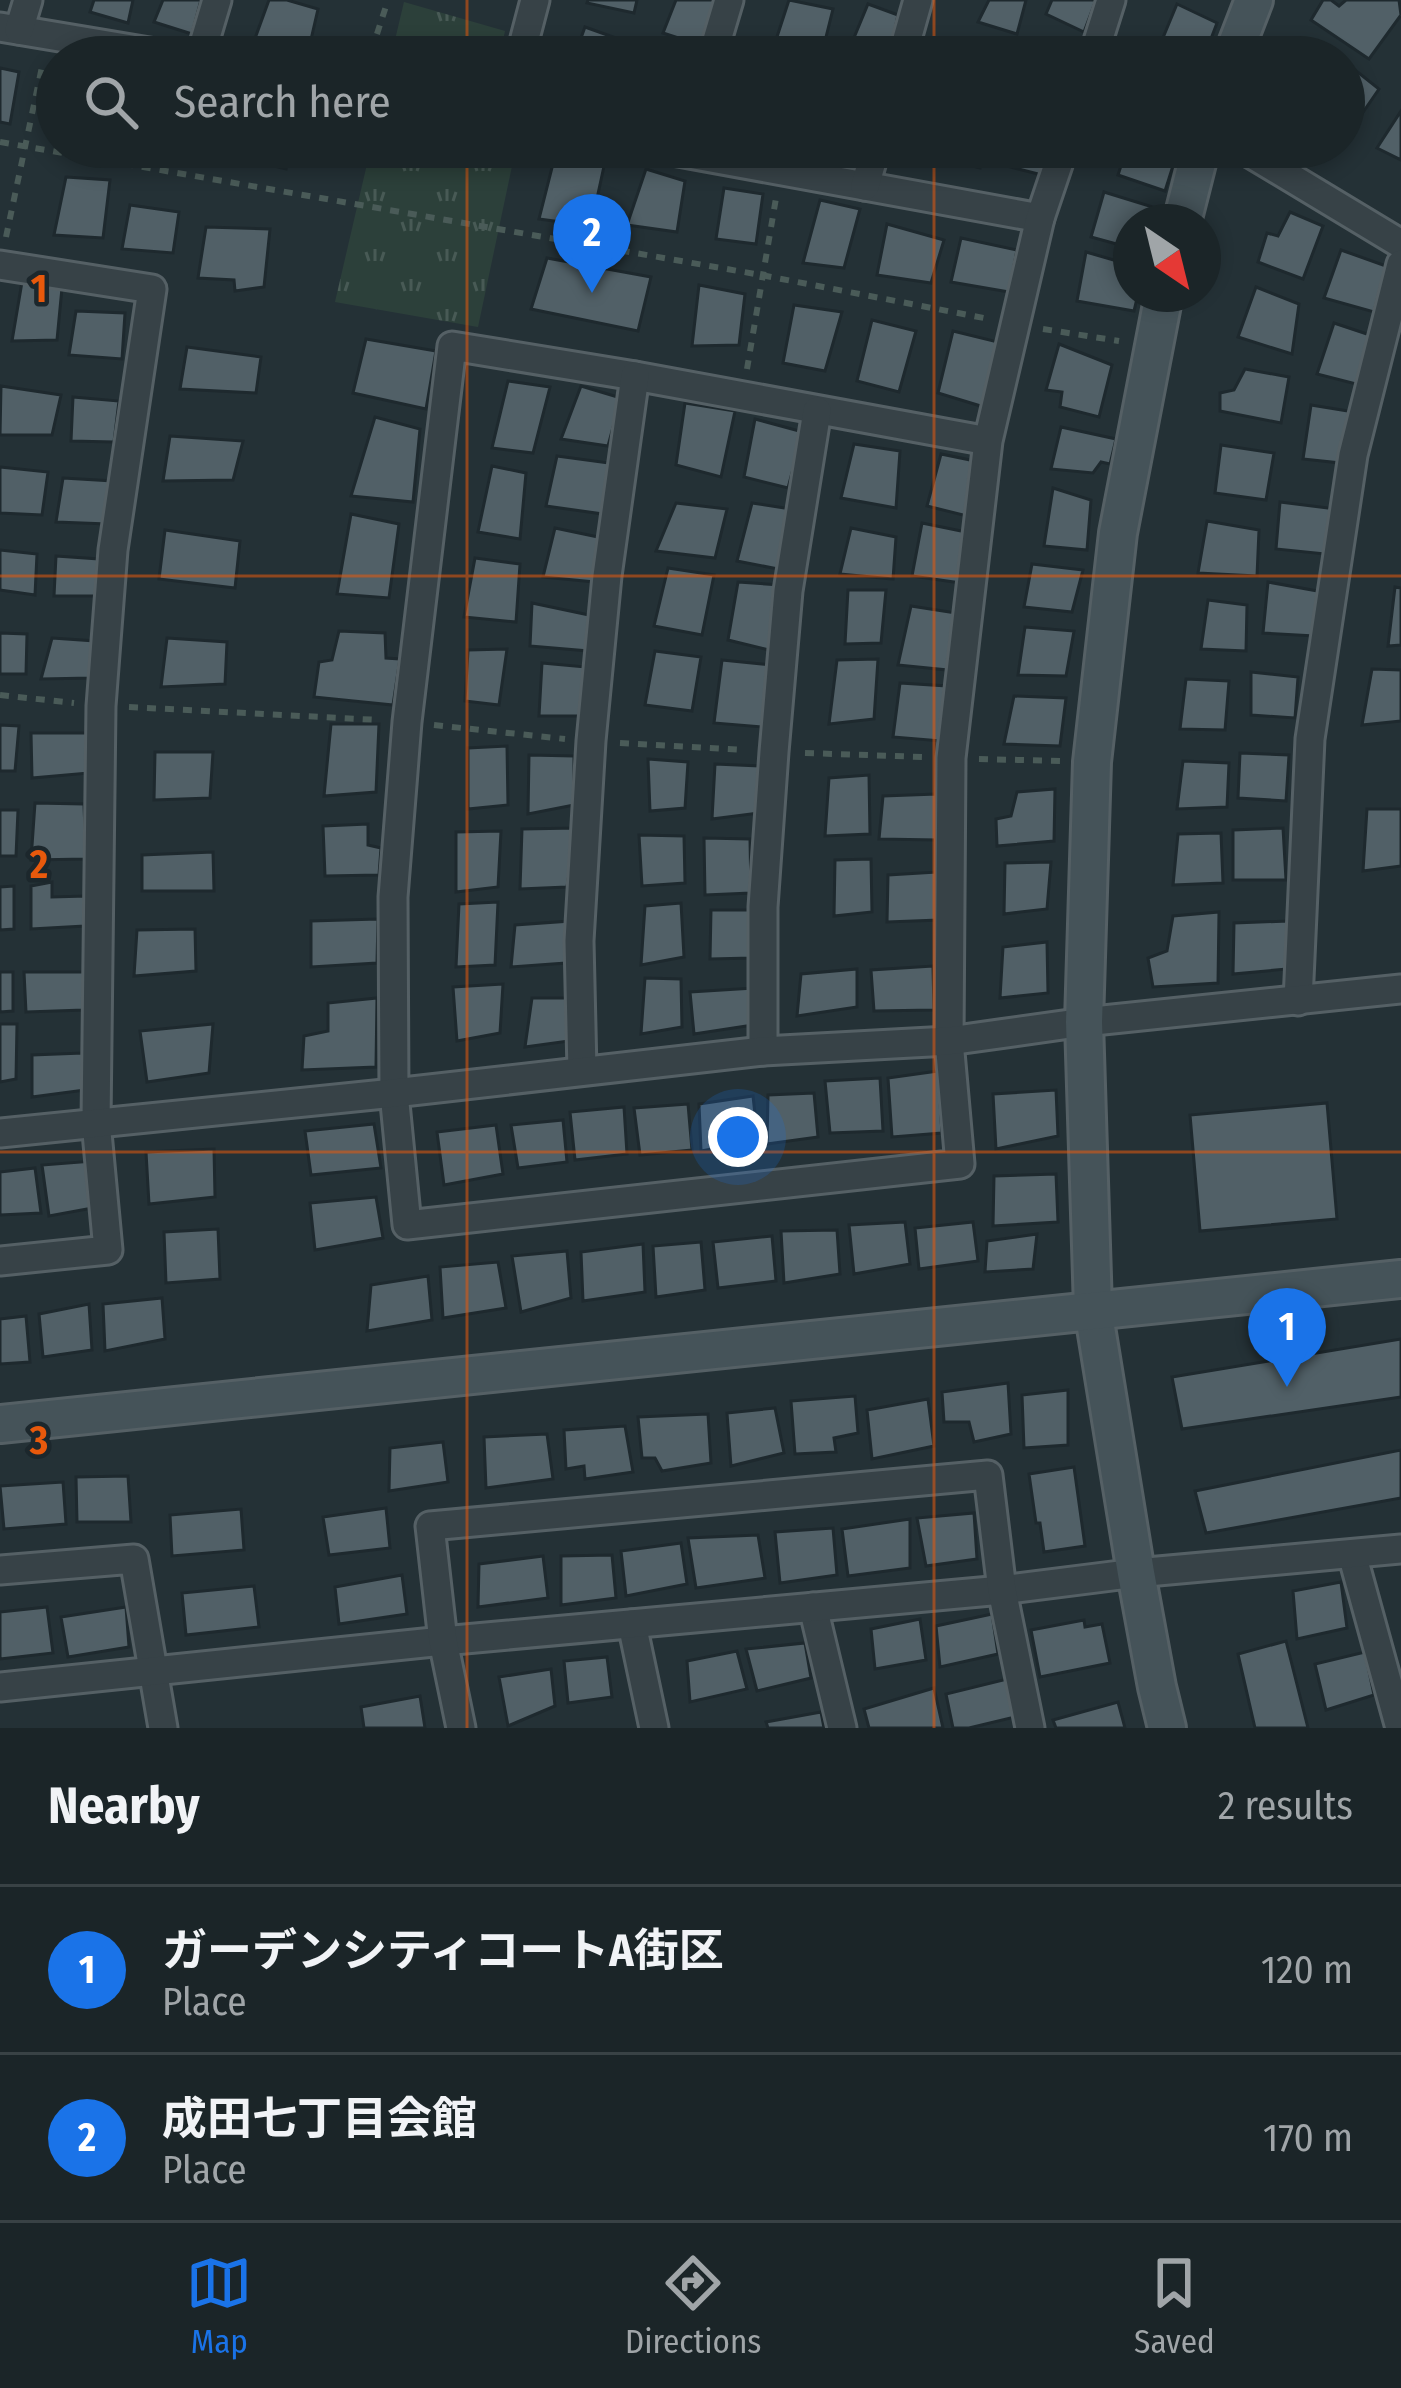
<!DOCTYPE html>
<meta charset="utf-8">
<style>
:root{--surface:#1b2528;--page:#242d30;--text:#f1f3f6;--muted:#a0a5a8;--line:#394245;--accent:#1a73e8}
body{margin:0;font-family:"Fira Sans Condensed","Noto Sans JP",sans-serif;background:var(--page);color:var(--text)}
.compass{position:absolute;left:1113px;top:204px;width:108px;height:108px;border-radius:50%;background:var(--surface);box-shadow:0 6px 18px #0003;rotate:145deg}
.you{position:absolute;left:738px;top:1137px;width:42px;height:42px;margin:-30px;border:9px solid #fff;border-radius:50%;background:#1a73e8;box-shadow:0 0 0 18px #1a73e833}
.badge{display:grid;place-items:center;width:78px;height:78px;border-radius:50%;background:var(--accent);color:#fff;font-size:39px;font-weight:700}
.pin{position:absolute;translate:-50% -99px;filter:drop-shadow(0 3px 6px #0008)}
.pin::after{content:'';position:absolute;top:63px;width:42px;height:36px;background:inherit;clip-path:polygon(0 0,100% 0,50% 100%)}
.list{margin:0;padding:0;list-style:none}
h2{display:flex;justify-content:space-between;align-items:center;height:156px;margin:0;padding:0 48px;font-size:51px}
h2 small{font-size:39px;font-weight:400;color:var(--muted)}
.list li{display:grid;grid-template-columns:78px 1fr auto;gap:36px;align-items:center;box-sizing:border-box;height:168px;padding:0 48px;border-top:3px solid var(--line)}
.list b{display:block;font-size:45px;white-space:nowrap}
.list p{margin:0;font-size:39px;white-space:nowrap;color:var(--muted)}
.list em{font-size:39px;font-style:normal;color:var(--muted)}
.icon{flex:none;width:66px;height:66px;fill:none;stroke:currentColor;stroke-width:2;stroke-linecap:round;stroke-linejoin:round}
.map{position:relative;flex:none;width:1401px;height:1728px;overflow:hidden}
.search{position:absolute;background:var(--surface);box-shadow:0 6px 18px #0003;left:36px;right:36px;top:36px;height:132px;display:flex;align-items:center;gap:30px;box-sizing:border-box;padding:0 42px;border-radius:66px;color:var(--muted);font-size:45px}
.sheet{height:492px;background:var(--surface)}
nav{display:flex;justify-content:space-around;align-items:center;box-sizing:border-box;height:168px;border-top:3px solid var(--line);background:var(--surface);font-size:33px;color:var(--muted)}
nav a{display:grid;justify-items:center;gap:6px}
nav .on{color:var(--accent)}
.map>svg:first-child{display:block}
.grass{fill:url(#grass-tufts)}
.building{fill:#516067;stroke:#1e292e;stroke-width:3}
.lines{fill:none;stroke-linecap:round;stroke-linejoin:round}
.street-casing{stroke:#556065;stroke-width:33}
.secondary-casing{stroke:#556065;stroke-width:42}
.path{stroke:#4a5b58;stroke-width:6;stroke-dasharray:9 9;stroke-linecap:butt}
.street{stroke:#374247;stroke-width:27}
.secondary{stroke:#455359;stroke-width:36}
.grid{fill:none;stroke:#e8590c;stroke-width:3;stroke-opacity:0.55}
.grid-label{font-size:39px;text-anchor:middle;font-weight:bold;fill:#e8590c;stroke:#1c272c;stroke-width:9;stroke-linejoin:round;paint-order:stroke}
</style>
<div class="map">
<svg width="1401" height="1728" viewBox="0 0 1401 1728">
<defs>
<pattern id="grass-tufts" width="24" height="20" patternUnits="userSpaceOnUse" patternTransform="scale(3)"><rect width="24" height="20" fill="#2c403a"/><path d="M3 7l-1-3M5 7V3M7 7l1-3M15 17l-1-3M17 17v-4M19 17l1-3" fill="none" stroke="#485a55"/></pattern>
</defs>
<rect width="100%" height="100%" fill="#243136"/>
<g class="grass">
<polygon points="404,2 505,31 499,57 391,57"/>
<polygon points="371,147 516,147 478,327 335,302"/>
</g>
<g class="building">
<polygon points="94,0 133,0 128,23 90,12"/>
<polygon points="163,0 201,0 192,34 154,22"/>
<polygon points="269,0 287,0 318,9 307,57 253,44"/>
<polygon points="588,0 637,0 634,13 587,3"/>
<polygon points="676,0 718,0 700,45 663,33"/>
<polygon points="789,0 833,9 821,57 774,46"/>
<polygon points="989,0 1026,0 1017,34 978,22"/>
<polygon points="1052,0 1096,0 1084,32 1046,14"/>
<polygon points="1323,0 1331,0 1339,6 1346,0 1399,0 1401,15 1369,59 1311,20"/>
<polygon points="868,4 898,15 889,57 846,57"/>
<polygon points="1177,4 1217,23 1204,57 1155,57"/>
<polygon points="585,27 627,42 622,57 574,57"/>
<polygon points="973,43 1015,55 1014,57 967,57"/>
<polygon points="1345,62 1379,89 1348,134 1344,131"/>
<polygon points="0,68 19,72 10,124 0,122"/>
<polygon points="1401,111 1401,160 1377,148"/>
<polygon points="229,147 289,147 286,169 228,155"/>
<polygon points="935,147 983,147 980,168 931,156"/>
<polygon points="1011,147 1051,147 1042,175 1003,165"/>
<polygon points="1127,147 1179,147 1165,191 1118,175"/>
<polygon points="557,148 606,157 591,226 539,219"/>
<polygon points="646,169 685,181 677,232 627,225"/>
<polygon points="66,177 110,180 103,238 54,235"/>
<polygon points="724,188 763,194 756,244 716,239"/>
<polygon points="1104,192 1156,208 1154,222 1131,222 1131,248 1091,237"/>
<polygon points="820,200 860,209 844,268 803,263"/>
<polygon points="130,205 179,212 173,253 122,249"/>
<polygon points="1290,212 1323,226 1303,279 1258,262 1267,233 1278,236"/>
<polygon points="887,224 944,240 931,283 877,275"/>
<polygon points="206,227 270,229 264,287 235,291 234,280 198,278"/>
<polygon points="961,238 1017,250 1009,292 951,282"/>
<polygon points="1341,250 1386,266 1374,312 1324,298"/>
<polygon points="1086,252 1131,265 1131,294 1138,294 1134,311 1077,301"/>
<polygon points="547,258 651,277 638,331 531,309"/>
<polygon points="22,282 62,288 57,340 12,341"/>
<polygon points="699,285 745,294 739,345 692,346"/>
<polygon points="1256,287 1299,304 1292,354 1238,337"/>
<polygon points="794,305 842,312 825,371 783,363"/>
<polygon points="76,311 125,313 122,359 69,355"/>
<polygon points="872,320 916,331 899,392 857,381"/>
<polygon points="1334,323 1370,335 1356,384 1317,374"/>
<polygon points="953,331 998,342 984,407 938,393"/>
<polygon points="366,339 436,351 426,409 353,393"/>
<polygon points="1059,344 1112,365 1099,417 1060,407 1062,392 1046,390"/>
<polygon points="187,347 261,357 256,393 180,389"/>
<polygon points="1245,369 1289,377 1281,423 1220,411 1220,393 1234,390"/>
<polygon points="508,381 550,387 533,453 492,448"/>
<polygon points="1,386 61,395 52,435 0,435"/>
<polygon points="581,386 621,398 608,446 561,439"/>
<polygon points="73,397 119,401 114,442 71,441"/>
<polygon points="685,403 735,411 721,477 676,465"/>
<polygon points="1311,405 1354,412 1341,463 1303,459"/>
<polygon points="375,417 420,429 413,502 351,496"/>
<polygon points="755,419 803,432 788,488 744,477"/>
<polygon points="1061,427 1116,439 1110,464 1101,462 1093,473 1051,469"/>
<polygon points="170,436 243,441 233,480 163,481"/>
<polygon points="854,444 900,451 896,508 841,498"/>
<polygon points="1221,445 1274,453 1266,500 1215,493"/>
<polygon points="941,454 975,461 967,516 927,506"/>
<polygon points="557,456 609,463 603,514 546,506"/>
<polygon points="492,466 526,473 520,539 478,532"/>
<polygon points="0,467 48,472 42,515 0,513"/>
<polygon points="63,478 113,481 108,524 56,522"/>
<polygon points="1053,488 1091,500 1087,550 1044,546"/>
<polygon points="1280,502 1336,509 1325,554 1276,549"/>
<polygon points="676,503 727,509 715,558 656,551"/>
<polygon points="752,503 791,509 778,569 737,561"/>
<polygon points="351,514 399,524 389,598 337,594"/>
<polygon points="1207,521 1259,530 1257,576 1198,573"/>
<polygon points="922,523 966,532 961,583 912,576"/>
<polygon points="555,528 598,537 595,582 543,577"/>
<polygon points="851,528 896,537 893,579 840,574"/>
<polygon points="165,530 240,541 235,588 159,579"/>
<polygon points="0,550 37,554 35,595 0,590"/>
<polygon points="56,556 99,559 100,596 54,596"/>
<polygon points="475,558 520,564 516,622 464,617"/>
<polygon points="1032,564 1083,570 1072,612 1024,607"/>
<polygon points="668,568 714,575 702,635 654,626"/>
<polygon points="738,582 780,585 769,650 728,640"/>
<polygon points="1268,582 1323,592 1315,636 1263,633"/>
<polygon points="1395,587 1401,588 1401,645 1388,646"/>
<polygon points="848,590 886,590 881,643 845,644"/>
<polygon points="1208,600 1247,605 1246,651 1201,649"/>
<polygon points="532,603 589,615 589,651 530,646"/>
<polygon points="911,606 956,613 948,670 898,665"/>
<polygon points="1025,627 1074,631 1066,676 1018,675"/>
<polygon points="339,631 385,633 386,658 400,659 393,705 314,697 319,662 332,660"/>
<polygon points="0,633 27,634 26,674 0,674"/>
<polygon points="52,638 95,641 91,678 41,679"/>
<polygon points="167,638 227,642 225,684 161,687"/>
<polygon points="507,649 499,705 465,701 468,650"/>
<polygon points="655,651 701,657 692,711 645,705"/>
<polygon points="878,659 874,719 829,724 837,660"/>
<polygon points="722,660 771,665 762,727 714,723"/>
<polygon points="542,663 586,667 583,716 539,716"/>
<polygon points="1372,669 1401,670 1401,721 1362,725"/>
<polygon points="1251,672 1298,677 1295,718 1251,715"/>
<polygon points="1186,679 1229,681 1225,730 1180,729"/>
<polygon points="900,683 947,686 941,741 893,737"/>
<polygon points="1014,696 1066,698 1060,746 1004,744"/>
<polygon points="331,724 379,724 376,792 324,796"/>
<polygon points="0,725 19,726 15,771 0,771"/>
<polygon points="31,733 89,733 89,773 32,778"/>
<polygon points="507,746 508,805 468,809 468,748"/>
<polygon points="155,752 213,752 210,798 154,800"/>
<polygon points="1240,753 1289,755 1286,801 1238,798"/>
<polygon points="529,755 574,756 574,805 528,814"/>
<polygon points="648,759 688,762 685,808 650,811"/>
<polygon points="1183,761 1229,763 1227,807 1177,809"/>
<polygon points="715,764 760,766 759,813 712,819"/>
<polygon points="869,775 870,834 825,836 829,778"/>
<polygon points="1055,789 1054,841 997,846 996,819 1011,816 1017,792"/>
<polygon points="937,794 938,840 879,839 883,796"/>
<polygon points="35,803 84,804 86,859 31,860"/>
<polygon points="1367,809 1401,809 1401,866 1363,871"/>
<polygon points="0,810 18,810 16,856 0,856"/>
<polygon points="368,824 368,845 381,848 379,875 325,876 323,826"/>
<polygon points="576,828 567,887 520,889 522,829"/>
<polygon points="1283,828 1286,880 1233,880 1233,830"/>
<polygon points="501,831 498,887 456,892 456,832"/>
<polygon points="1221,833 1223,883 1173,885 1178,834"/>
<polygon points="639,835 684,836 685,883 642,886"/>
<polygon points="704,838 750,839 751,893 705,895"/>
<polygon points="213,852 214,891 142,891 142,855"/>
<polygon points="871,859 872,912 834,916 835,860"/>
<polygon points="1051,862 1047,909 1004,914 1005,863"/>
<polygon points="937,872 939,920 887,922 888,875"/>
<polygon points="52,882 52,897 87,896 85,926 31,929 31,886"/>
<polygon points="14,886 14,929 0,930 0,887"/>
<polygon points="498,902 495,965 456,967 459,904"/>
<polygon points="681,903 684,957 641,965 645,906"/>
<polygon points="711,910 752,910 752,958 710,959"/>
<polygon points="1219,912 1218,983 1153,987 1148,958 1167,951 1173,916"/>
<polygon points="378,919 377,963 311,967 311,921"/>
<polygon points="571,921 566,963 511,967 515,925"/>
<polygon points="1288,921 1287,969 1233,974 1234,923"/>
<polygon points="195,929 196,971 134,976 137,930"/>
<polygon points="1047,942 1048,993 1000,998 1003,947"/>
<polygon points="933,966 934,1010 874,1011 871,970"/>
<polygon points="857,969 857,1007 797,1016 801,974"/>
<polygon points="0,972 13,972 13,1011 0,1012"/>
<polygon points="24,972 86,972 84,1010 26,1012"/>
<polygon points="645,978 681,979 682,1027 641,1034"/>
<polygon points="503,984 500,1033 457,1041 453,987"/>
<polygon points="754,988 753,1025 694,1034 690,992"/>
<polygon points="377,998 376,1067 302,1070 304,1036 328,1031 328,1003"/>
<polygon points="532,998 572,998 569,1041 525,1047"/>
<polygon points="0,1024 17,1024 16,1079 0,1082"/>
<polygon points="213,1024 209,1073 147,1082 140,1031"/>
<polygon points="83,1053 85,1090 32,1097 32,1055"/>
<polygon points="938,1071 942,1133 892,1137 888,1078"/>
<polygon points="880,1078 883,1131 830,1133 825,1081"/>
<polygon points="1056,1090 1058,1136 996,1149 993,1094"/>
<polygon points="814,1093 818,1137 767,1144 768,1095"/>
<polygon points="753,1096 758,1141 701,1151 699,1104"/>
<polygon points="1327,1103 1337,1219 1200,1231 1190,1115"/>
<polygon points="688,1104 692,1150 640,1155 634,1108"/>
<polygon points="624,1107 627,1154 575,1160 570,1112"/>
<polygon points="563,1120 567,1162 518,1168 511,1125"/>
<polygon points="374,1124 381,1168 311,1175 305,1131"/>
<polygon points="496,1125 503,1174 444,1185 437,1132"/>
<polygon points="214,1149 215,1197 149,1204 146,1152"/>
<polygon points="93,1161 98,1207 49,1216 42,1165"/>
<polygon points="35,1168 41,1213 0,1215 0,1172"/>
<polygon points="1056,1174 1058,1222 993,1226 994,1176"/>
<polygon points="376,1197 383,1238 315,1250 310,1203"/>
<polygon points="905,1222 910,1264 854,1274 849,1225"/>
<polygon points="973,1222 978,1261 919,1269 915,1228"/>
<polygon points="218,1229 220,1279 166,1283 164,1232"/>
<polygon points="837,1230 840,1274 784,1283 781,1231"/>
<polygon points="1037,1234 1033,1269 985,1272 987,1241"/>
<polygon points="772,1236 776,1281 718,1288 713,1242"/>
<polygon points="701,1242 705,1290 656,1297 653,1246"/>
<polygon points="643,1244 645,1292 583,1301 581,1252"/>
<polygon points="567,1251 571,1298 521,1312 512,1256"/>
<polygon points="498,1262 506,1308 443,1318 440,1267"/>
<polygon points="428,1276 432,1320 367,1331 371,1285"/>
<polygon points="162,1298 165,1339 105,1351 103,1304"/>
<polygon points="89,1304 92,1350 43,1357 39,1314"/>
<polygon points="26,1316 30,1362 0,1364 0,1319"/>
<polygon points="1401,1339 1401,1397 1182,1429 1172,1377"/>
<polygon points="1008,1383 1011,1434 974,1442 969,1422 944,1422 942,1392"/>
<polygon points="1068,1390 1068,1445 1024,1448 1022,1395"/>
<polygon points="855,1396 858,1433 834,1438 836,1452 795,1454 791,1401"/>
<polygon points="928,1399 934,1446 872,1459 867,1410"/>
<polygon points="775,1408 784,1453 731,1466 727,1413"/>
<polygon points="708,1414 711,1463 662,1471 655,1458 642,1458 638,1417"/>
<polygon points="625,1426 633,1472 585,1479 584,1466 566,1469 564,1430"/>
<polygon points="547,1434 553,1479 486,1488 484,1437"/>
<polygon points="443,1442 448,1482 389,1491 390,1448"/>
<polygon points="1401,1450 1401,1498 1206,1533 1195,1491"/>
<polygon points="1074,1467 1085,1546 1044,1552 1040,1523 1036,1523 1029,1474"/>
<polygon points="128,1476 131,1522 77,1522 76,1477"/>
<polygon points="63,1482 66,1524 4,1529 0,1486"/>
<polygon points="386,1508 390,1548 329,1555 323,1517"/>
<polygon points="241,1509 244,1550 172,1556 170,1515"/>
<polygon points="974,1513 977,1559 926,1566 917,1518"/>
<polygon points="910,1519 910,1568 848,1576 842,1529"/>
<polygon points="833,1528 837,1575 780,1583 775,1532"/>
<polygon points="758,1535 765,1578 696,1588 688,1538"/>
<polygon points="681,1543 687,1584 626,1596 621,1551"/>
<polygon points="612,1555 616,1598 561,1605 561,1556"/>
<polygon points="543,1556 548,1598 478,1607 479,1564"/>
<polygon points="402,1575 407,1614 339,1624 335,1587"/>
<polygon points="1341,1582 1347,1628 1297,1639 1293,1591"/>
<polygon points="254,1586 259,1627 186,1635 182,1593"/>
<polygon points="47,1607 53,1653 0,1659 0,1612"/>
<polygon points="126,1607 129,1647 68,1657 61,1617"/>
<polygon points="992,1614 998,1654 940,1667 936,1626"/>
<polygon points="920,1619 926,1660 875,1669 871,1629"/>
<polygon points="1084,1620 1085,1627 1102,1624 1110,1663 1040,1677 1031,1630"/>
<polygon points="1286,1641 1308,1728 1255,1728 1238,1654"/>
<polygon points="805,1643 811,1678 757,1691 746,1649"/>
<polygon points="737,1651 747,1689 690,1702 687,1661"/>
<polygon points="1365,1652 1374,1695 1326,1710 1315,1664"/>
<polygon points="607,1657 612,1697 568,1703 564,1661"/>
<polygon points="551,1669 555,1706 508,1726 499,1677"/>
<polygon points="1007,1679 1015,1717 969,1728 953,1728 946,1694"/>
<polygon points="934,1688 943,1728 869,1728 864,1709"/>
<polygon points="420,1696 425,1728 364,1728 361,1707"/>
<polygon points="1118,1702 1125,1728 1056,1728 1053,1720"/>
<polygon points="821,1712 824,1728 768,1728 766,1722"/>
</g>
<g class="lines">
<defs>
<g id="street">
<polyline points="0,27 179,57"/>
<polyline points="19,30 28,0"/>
<polyline points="200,57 217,0"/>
<polyline points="520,57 535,0"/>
<polyline points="712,57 729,0"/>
<polyline points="902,57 918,0"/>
<polyline points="1093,57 1111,0"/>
<polyline points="651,147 1040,218"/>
<polyline points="1240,147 1401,244"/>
<polyline points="865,186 876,147"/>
<polyline points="0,265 152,289 113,550 101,706 96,1122 108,1250 0,1261"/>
<polyline points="988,441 635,376 452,346 407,722 393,897 394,1093 407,1225 960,1164 949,1041 951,758 988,441 1040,218 1064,147"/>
<polyline points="1298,1001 1310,739 1353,455 1401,264"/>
<polyline points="763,1051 763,907 774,752 788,591 817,411"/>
<polyline points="582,1071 579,941 591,741 607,576 635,376"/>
<polyline points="0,1133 394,1093 763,1051 949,1041 1084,1022 1401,989"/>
<polyline points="1352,1554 1400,1728"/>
<polyline points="0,1570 134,1559 163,1728"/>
<polyline points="813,1607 842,1728"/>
<polyline points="632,1624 654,1728"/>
<polyline points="0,1687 443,1641 1002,1590 1136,1573 1401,1549"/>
<polyline points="461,1728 443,1641 430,1526 988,1475 1002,1590 1030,1728"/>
</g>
<g id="secondary">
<polyline points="1232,57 1254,0"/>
<polyline points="1182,222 1201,147"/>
<polyline points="1164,294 1118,533 1092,762 1084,1022 1093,1309 1136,1573 1157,1687 1167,1728"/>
<polyline points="0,1424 1401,1279"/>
</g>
</defs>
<use href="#street" class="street-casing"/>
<use href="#secondary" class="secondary-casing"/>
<g class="path">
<polyline points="377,34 388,0"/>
<polyline points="0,142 761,275 989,319"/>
<polyline points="6,237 43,62"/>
<polyline points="1043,329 1119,341"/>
<polyline points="747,369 776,198"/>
<polyline points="0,695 74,703"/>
<polyline points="129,707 379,720"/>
<polyline points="434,725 565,739"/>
<polyline points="620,743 744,750"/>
<polyline points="805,753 924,757"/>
<polyline points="979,759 1062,761"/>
</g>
<use href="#street" class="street"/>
<use href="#secondary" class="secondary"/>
</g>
<path class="grid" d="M467,0V57M934,0V57M467,147V1728M934,147V1728M0,576H1401M0,1152H1401"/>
<g class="grid-label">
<text x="39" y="302">1</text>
<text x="39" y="878">2</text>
<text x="39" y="1454">3</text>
</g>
</svg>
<svg class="compass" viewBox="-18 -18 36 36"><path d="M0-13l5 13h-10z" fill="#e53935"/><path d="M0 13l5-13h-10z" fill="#a0a5a8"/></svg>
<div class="you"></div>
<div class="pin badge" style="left:1287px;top:1387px">1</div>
<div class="pin badge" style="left:592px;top:293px">2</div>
<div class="search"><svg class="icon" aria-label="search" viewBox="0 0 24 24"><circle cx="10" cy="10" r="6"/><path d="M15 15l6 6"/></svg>Search here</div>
</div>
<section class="sheet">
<h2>Nearby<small>2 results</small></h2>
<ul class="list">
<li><span class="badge">1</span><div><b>ガーデンシティコートA街区</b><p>Place</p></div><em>120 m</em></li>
<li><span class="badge">2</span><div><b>成田七丁目会館</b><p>Place</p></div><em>170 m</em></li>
</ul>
</section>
<nav>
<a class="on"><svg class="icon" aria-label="map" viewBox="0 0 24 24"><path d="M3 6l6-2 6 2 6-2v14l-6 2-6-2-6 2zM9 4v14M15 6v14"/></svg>Map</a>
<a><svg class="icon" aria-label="directions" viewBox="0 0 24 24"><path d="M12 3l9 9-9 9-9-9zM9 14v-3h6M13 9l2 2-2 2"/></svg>Directions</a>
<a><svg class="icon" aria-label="saved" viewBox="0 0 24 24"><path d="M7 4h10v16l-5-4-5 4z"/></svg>Saved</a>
</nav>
